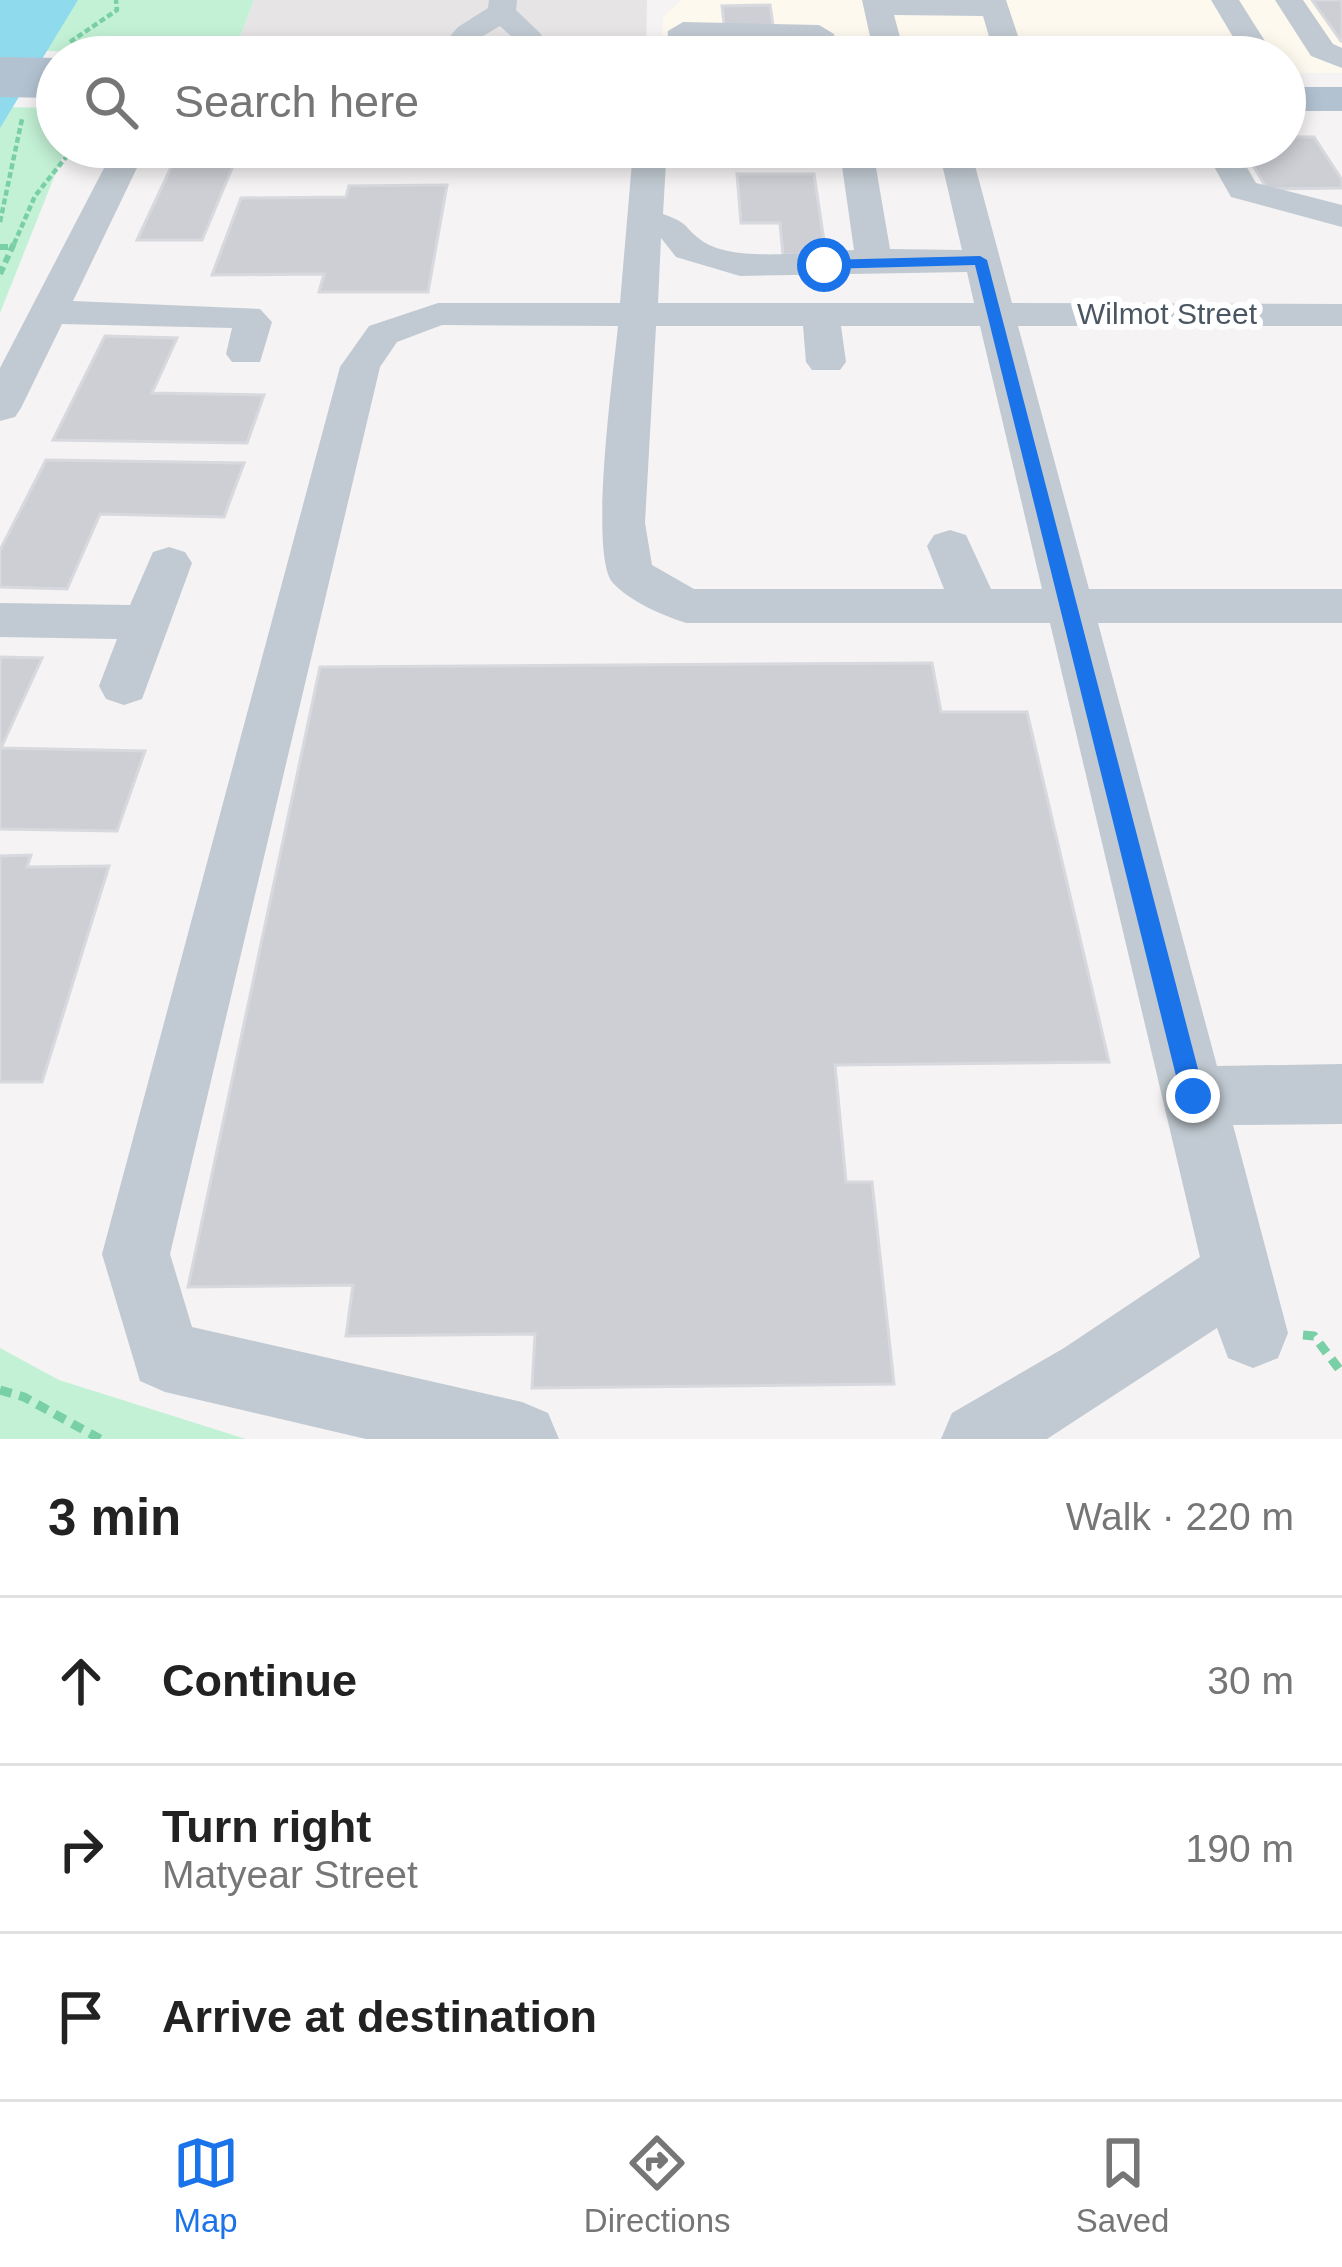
<!DOCTYPE html>
<meta charset="utf-8">
<style>
:root{--surface:#fff;--page:#f2f2f2;--text:#222;--muted:#767676;--line:#e0e0e0;--accent:#1a73e8}
body{margin:0;font-family:Arial,sans-serif;background:var(--page);color:var(--text)}
.stop{position:absolute;width:36px;height:36px;margin:-27px;border:9px solid #1a73e8;border-radius:50%;background:#fff}
.stop.end{background:#1a73e8;border-color:#fff;box-shadow:0 3px 12px #0008}
.list{margin:0;padding:0;list-style:none}
h2{display:flex;justify-content:space-between;align-items:center;height:156px;margin:0;padding:0 48px;font-size:51px}
h2 small{font-size:39px;font-weight:400;color:var(--muted)}
.list li{display:grid;grid-template-columns:78px 1fr auto;gap:36px;align-items:center;box-sizing:border-box;height:168px;padding:0 48px;border-top:3px solid var(--line)}
.list b{display:block;font-size:45px;white-space:nowrap}
.list p{margin:0;font-size:39px;white-space:nowrap;color:var(--muted)}
.list em{font-size:39px;font-style:normal;color:var(--muted)}
.icon{flex:none;width:66px;height:66px;fill:none;stroke:currentColor;stroke-width:2;stroke-linecap:round;stroke-linejoin:round}
.map{position:relative;flex:none;width:1342px;height:1439px;overflow:hidden}
.search{position:absolute;background:var(--surface);box-shadow:0 6px 18px #0003;left:36px;right:36px;top:36px;height:132px;display:flex;align-items:center;gap:30px;box-sizing:border-box;padding:0 42px;border-radius:66px;color:var(--muted);font-size:45px}
.sheet{height:660px;background:var(--surface)}
nav{display:flex;justify-content:space-around;align-items:center;box-sizing:border-box;height:168px;border-top:3px solid var(--line);background:var(--surface);font-size:33px;color:var(--muted)}
nav a{display:grid;justify-items:center;gap:6px}
nav .on{color:var(--accent)}
.map>svg:first-child{display:block}
.commercial{fill:#fdf9ef}
.education{fill:#e6e4e5}
.green{fill:#c3f1d5}
.water{fill:#90daee}
.building{fill:#cdcfd5;stroke:#d7d9de;stroke-width:3}
.lines{fill:none;stroke-linecap:round;stroke-linejoin:round}
.path-far2{stroke:#7ad0a6;stroke-width:4.5;stroke-dasharray:6 3;stroke-linecap:butt}
.path-far1{stroke:#7ad0a6;stroke-width:6;stroke-dasharray:8 4.5;stroke-linecap:butt}
.path{stroke:#7ad0a6;stroke-width:9;stroke-dasharray:12 8;stroke-linecap:butt}
.minor{fill:#c1cad2;fill-rule:evenodd}
.major{fill:#b3c2d1;fill-rule:evenodd}
.major-bridge{stroke:#b3c2d1;stroke-width:40}
.route{fill:#1a73e8}
.labels{text-anchor:middle;stroke-width:12;stroke-linejoin:round;paint-order:stroke}
.far-street-label{font-size:30px;fill:#4a5661;stroke:#fff}
</style>
<div class="map">
<svg width="1342" height="1439" viewBox="0 0 1342 1439">
<rect width="100%" height="100%" fill="#f5f3f3"/>
<polygon class="commercial" points="682,0 1342,0 1342,73 1285,73 1285,57 662,57 663,17"/>
<polygon class="education" points="254,0 647,0 646,57 233,55"/>
<g class="green">
<polygon points="0,0 254,0 233,55 0,50"/>
<polygon points="0,107 57,108 57,147 66,147 0,313"/>
<polygon points="0,1348 59,1380 246,1439 0,1439"/>
</g>
<polygon class="water" points="0,0 78,0 0,128"/>
<g class="building">
<polygon points="1312,0 1342,0 1342,41 1341,41"/>
<polygon points="770,5 774,31 725,32 722,6"/>
<polygon points="704,39 795,40 796,52 704,51"/>
<polygon points="1285,137 1314,137 1342,180 1342,188 1267,189 1242,147 1285,147"/>
<polygon points="174,161 235,161 202,240 137,240"/>
<polygon points="737,174 814,174 826,254 783,255 780,223 741,223"/>
<polygon points="447,185 428,292 319,292 324,274 212,275 241,198 346,197 349,186"/>
<polygon points="105,336 177,338 152,393 264,395 247,443 53,440"/>
<polygon points="46,460 244,463 224,517 100,514 67,589 0,587 0,550"/>
<polygon points="0,657 42,658 1,748 145,751 117,831 0,829"/>
<polygon points="932,663 941,712 1027,712 1109,1062 835,1065 846,1182 872,1182 894,1384 532,1388 535,1334 346,1336 353,1285 188,1287 320,667"/>
<polygon points="31,855 27,867 109,866 42,1082 0,1082 0,856"/>
</g>
<g class="lines">
<g class="path-far2">
<polyline points="70,42 117,10 116,0"/>
<polyline points="0,222 22,119"/>
<polyline points="14,244 35,196 74,147"/>
</g>
<g class="path-far1">
<polyline points="0,247 12,247"/>
<polyline points="0,274 15,241"/>
</g>
<g class="path">
<polyline points="1303,1335 1314,1336 1342,1373"/>
<polyline points="0,1390 24,1397 100,1439"/>
</g>
<g class="minor">
<polygon points="489,0 517,0 516,10 541,34 547,57 517,57 512,37 500,26 478,39 463,57 432,57 458,27 488,8"/>
<polygon points="862,0 1006,0 1025,57 995,57 983,16 894,15 901,41 896,54 860,57 856,52 871,41"/>
<polygon points="1211,0 1239,0 1275,57 1245,57"/>
<polygon points="1275,0 1303,0 1333,44 1342,48 1342,68 1311,56"/>
<polygon points="683,22 819,25 834,34 836,57 806,57 805,42 697,40 696,57 666,57 668,31"/>
<polygon points="115,147 147,147 73,301 260,309 272,322 260,362 232,362 226,354 232,328 62,324 21,408 15,417 0,421 0,368"/>
<path d="M313,147H861L874,156L890,249L962,250L938,147H970L1012,303L1342,304V326H1018L1089,589H1342V623H1098L1217,1066L1342,1064V1124L1233,1125L1288,1333L1278,1358L1253,1368L1228,1358L1217,1328L1047,1439H941L952,1413L1064,1348L1200,1257L1050,623H686C664,616 629,601 613,583C588,556 614,369 618,326L442,325L397,342L380,367L170,1254L192,1327L522,1402L548,1413L559,1439H366L165,1392L140,1381L102,1254L340,367L369,326L438,303H620L632,162L325,168L308,158ZM666,162L842,166L854,250C816,251 732,264 701,240C682,226 691,224 663,214ZM661,238L676,257L740,276L967,272L974,303H658ZM656,326H803L806,362L812,370H840L846,362L841,326H980L1042,589H991L966,535L950,530L934,535L927,546L944,589H694L652,565L645,523Z"/>
<polygon points="1002,147 1034,147 1035,150 1019,160 1007,157"/>
<polygon points="1203,147 1235,147 1256,183 1342,205 1342,227 1231,197"/>
<polygon points="169,547 185,552 192,563 142,699 124,705 106,699 99,686 117,639 0,637 0,603 130,605 153,552"/>
</g>
<rect class="major" x="1285" y="87" width="57" height="24"/>
<polyline class="major-bridge" points="0,77 57,78"/>
</g>
<polygon class="route" points="980,256 987,260 1205,1096 1193,1107 1181,1096 975,265 824,269 817,265 824,260"/>
<g class="labels">
<g class="far-street-label">
<text x="1167" y="324">Wilmot Street</text>
</g>
</g>
</svg>
<div class="stop" style="left:824px;top:265px"></div>
<div class="stop end" style="left:1193px;top:1096px"></div>
<div class="search"><svg class="icon" aria-label="search" viewBox="0 0 24 24"><circle cx="10" cy="10" r="6"/><path d="M15 15l6 6"/></svg>Search here</div>
</div>
<section class="sheet">
<h2>3 min<small>Walk · 220 m</small></h2>
<ul class="list">
<li><svg class="icon" aria-label="ahead" viewBox="0 0 24 24"><path d="M12 20V5M6 11l6-6 6 6"/></svg><div><b>Continue</b></div><em>30 m</em></li>
<li><svg class="icon" aria-label="right" viewBox="0 0 24 24"><path d="M7 20v-9h11M14 6l5 5-5 5"/></svg><div><b>Turn right</b><p>Matyear Street</p></div><em>190 m</em></li>
<li><svg class="icon" aria-label="arrive" viewBox="0 0 24 24"><path d="M6 21V4h12l-3 4 3 4H6"/></svg><div><b>Arrive at destination</b></div></li>
</ul>
</section>
<nav>
<a class="on"><svg class="icon" aria-label="map" viewBox="0 0 24 24"><path d="M3 6l6-2 6 2 6-2v14l-6 2-6-2-6 2zM9 4v14M15 6v14"/></svg>Map</a>
<a><svg class="icon" aria-label="directions" viewBox="0 0 24 24"><path d="M12 3l9 9-9 9-9-9zM9 14v-3h6M13 9l2 2-2 2"/></svg>Directions</a>
<a><svg class="icon" aria-label="saved" viewBox="0 0 24 24"><path d="M7 4h10v16l-5-4-5 4z"/></svg>Saved</a>
</nav>
